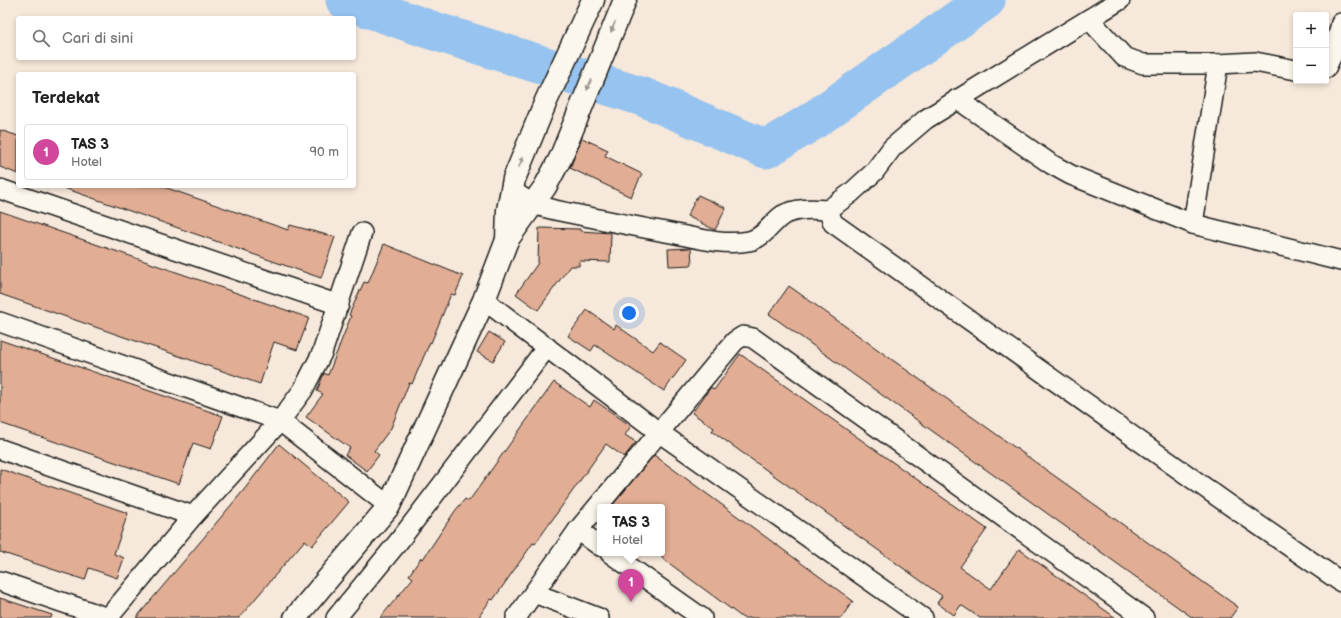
<!DOCTYPE html>
<html lang="id">
<meta charset="utf-8">
<style>
:root{--surface:#fff;--page:#f6f6f6;--text:#222;--muted:#767676;--line:#e0e0e0;--accent:#7c3aed}
body{margin:0;font-family:"Balsamiq Sans",sans-serif;background:var(--page);color:var(--text)}
.controls{position:absolute;right:12px;top:12px;display:grid;overflow:hidden;border-radius:4px;box-shadow:0 2px 6px #0003}
.controls button{width:36px;height:36px;display:grid;place-items:center;padding:0;border:0;border-bottom:1px solid var(--line);background:var(--surface);color:var(--text);font:20px sans-serif}
.you{position:absolute;left:629px;top:313px;width:14px;height:14px;margin:-10px;border:3px solid #fff;border-radius:50%;background:#1a73e8;box-shadow:0 0 0 6px #1a73e833}
.badge{display:grid;place-items:center;width:26px;height:26px;border-radius:50%;background:var(--accent);color:#fff;font-size:13px;font-weight:700}
.pin{position:absolute;translate:-50% -33px;filter:drop-shadow(0 1px 2px #0008)}
.pin::after{content:'';position:absolute;top:21px;width:14px;height:12px;background:inherit;clip-path:polygon(0 0,100% 0,50% 100%)}
.popup{position:absolute;left:597px;top:504px;width:68px;height:52px;box-sizing:border-box;display:grid;place-content:center;border-radius:4px;background:var(--surface);filter:drop-shadow(0 1px 3px #0005);font-size:13px;white-space:nowrap;color:var(--muted)}
.popup b{font-size:15px;color:var(--text)}
.popup::after{content:'';position:absolute;left:50%;top:100%;margin-left:-8px;border:8px solid transparent;border-top-color:var(--surface)}
.list{margin:0;padding:0;list-style:none}
h2{display:flex;justify-content:space-between;align-items:center;height:52px;margin:0;padding:0 16px;font-size:17px}
h2 small{font-size:13px;font-weight:400;color:var(--muted)}
.list li{display:grid;grid-template-columns:26px 1fr auto;gap:12px;align-items:center;box-sizing:border-box;height:56px;margin:0 8px 8px;padding:0 8px;border:1px solid var(--line);border-radius:4px}
.list b{display:block;font-size:15px;white-space:nowrap}
.list p{margin:0;font-size:13px;white-space:nowrap;color:var(--muted)}
.list em{font-size:13px;font-style:normal;color:var(--muted)}
.icon{flex:none;width:22px;height:22px;fill:none;stroke:currentColor;stroke-width:2;stroke-linecap:round;stroke-linejoin:round}
.map{position:relative;flex:none;width:1341px;height:618px;overflow:hidden}
.search{position:absolute;background:var(--surface);box-shadow:0 2px 6px #0003;left:16px;top:16px;width:340px;height:44px;display:flex;align-items:center;gap:10px;box-sizing:border-box;padding:0 14px;border-radius:4px;color:var(--muted);font-size:15px}
.panel{position:absolute;background:var(--surface);box-shadow:0 2px 6px #0003;left:16px;top:72px;width:340px;height:116px;border-radius:4px}
.map>svg:first-child{display:block}
.lines{fill:none;stroke-linecap:round;stroke-linejoin:round}
.river{stroke:#96c3f0;stroke-width:39}
.building{fill:#e1ad94;stroke:#1c1c1c}
.street-casing{stroke:#1c1c1c;stroke-width:22}
.secondary-casing{stroke:#1c1c1c;stroke-width:25}
.street{stroke:#fbf7ec;stroke-width:19}
.secondary{stroke:#fbf7ec;stroke-width:22}
.oneway{fill:#97948e}
</style>
<div class="map">
<svg width="1341" height="618" viewBox="0 0 1341 618">
<rect width="100%" height="100%" fill="#f6e8da"/>
<filter id="ink" filterUnits="userSpaceOnUse"><feTurbulence type="fractalNoise" baseFrequency=".025" numOctaves="2"/><feDisplacementMap in="SourceGraphic" scale="8" xChannelSelector="R" yChannelSelector="G"/><feConvolveMatrix kernelMatrix="1 2 1 2 8 2 1 2 1" color-interpolation-filters="sRGB"/></filter>
<g filter="url(#ink)">
<g class="lines">
<polyline class="river" points="345,0 431,30 643,97 766,149 811,122 986,0"/>
</g>
<g class="building">
<polygon points="0,130 18,136 18,174 0,167"/>
<polygon points="582,138 608,150 605,156 642,174 631,197 570,168"/>
<polygon points="64,186 161,186 288,230 290,225 335,237 321,278 64,188"/>
<polygon points="698,195 726,208 715,230 687,216"/>
<polygon points="0,211 309,318 297,350 274,342 260,384 0,294"/>
<polygon points="539,228 580,229 580,231 611,233 610,262 579,261 579,266 570,266 538,310 516,294 538,263"/>
<polygon points="384,244 463,276 455,295 451,294 431,343 430,342 412,384 409,383 391,428 374,451 379,455 367,471 345,455 350,448 306,417 323,394 317,391 324,373 328,375 351,316 349,315 356,299 364,282 368,283"/>
<polygon points="691,248 692,265 669,266 668,249"/>
<polygon points="789,286 1238,607 1230,618 1193,618 769,314"/>
<polygon points="587,310 614,329 616,325 653,351 660,342 686,360 664,391 595,345 591,351 568,336"/>
<polygon points="489,332 505,342 493,361 477,352"/>
<polygon points="0,340 223,416 211,449 193,443 179,484 0,423"/>
<polygon points="740,354 987,529 960,567 991,589 1019,549 1116,618 980,618 961,605 954,615 937,603 942,596 712,431 714,428 692,413 711,387 714,390"/>
<polygon points="554,382 590,407 594,400 631,426 625,435 636,442 624,457 606,444 535,544 533,543 493,600 491,599 478,618 380,618 413,578 409,575 421,558 423,559 455,511 465,499 469,501"/>
<polygon points="279,444 349,502 312,546 305,540 239,618 136,618 243,491"/>
<polygon points="654,455 853,601 841,618 743,618 662,558 662,507 611,507"/>
<polygon points="0,469 128,513 114,554 124,558 117,578 89,568 85,580 0,552"/>
<polygon points="0,598 52,615 51,618 0,618"/>
</g>
<g class="lines">
<defs>
<g id="street">
<polyline points="1120,0 926,119 892,148 874,172 851,193 828,210 833,223 1228,504 1341,582"/>
<polyline points="1089,19 1124,57 1143,64 1218,64 1255,62 1296,70"/>
<polyline points="1326,68 1334,51 1341,23"/>
<polyline points="957,99 1051,164 1071,175 1193,224 1341,261"/>
<polyline points="0,189 339,305"/>
<path d="M511,190L532,204L555,210C594,218 632,226 671,233C696,238 724,246 749,241C764,238 771,223 783,215C796,208 813,209 828,210"/>
<polyline points="1193,224 1218,64"/>
<polyline points="484,300 660,433 923,618"/>
<polyline points="0,322 280,421 389,506"/>
<polyline points="0,449 193,516"/>
<polyline points="578,530 600,546"/>
<polyline points="610,553 702,618"/>
<polyline points="0,581 108,618"/>
<polyline points="534,593 599,618"/>
<polyline points="108,618 193,516 280,421 303,390 322,353 362,233"/>
<polyline points="336,618 399,541 547,347"/>
<polyline points="516,618 578,530 735,341 743,336 753,338 1144,618"/>
</g>
<g id="secondary">
<polyline points="507,240 508,210 514,179 546,101 593,0"/>
<polyline points="295,618 389,506 484,300 507,240 545,187 560,159 625,0"/>
</g>
</defs>
<use href="#street" class="street-casing"/>
<use href="#secondary" class="secondary-casing"/>
<use href="#street" class="street"/>
<use href="#secondary" class="secondary"/>
</g>
<defs><path id="oneway-solid" d="M-6-.8H1V-3.2L6.5 0L1 3.2V.8H-6Z"/></defs>
<g class="oneway">
<use href="#oneway-solid" transform="translate(613 27) rotate(113)"/>
<use href="#oneway-solid" transform="translate(589 85) rotate(112)"/>
<use href="#oneway-solid" transform="translate(521 162) rotate(-68)"/>
</g>
</g>
</svg>
<div class="controls">
<button>+</button>
<button>−</button>
</div>
<div class="you"></div>
<div class="pin badge" style="left:631px;top:602px;background:#d1479c">1</div>
<div class="popup"><b>TAS 3</b>Hotel</div>
<div class="search"><svg class="icon" aria-label="search" viewBox="0 0 24 24"><circle cx="10" cy="10" r="6"/><path d="M15 15l6 6"/></svg>Cari di sini</div>
<section class="panel">
<h2>Terdekat<small></small></h2>
<ul class="list">
<li><span class="badge" style="background:#d1479c">1</span><div><b>TAS 3</b><p>Hotel</p></div><em>90 m</em></li>
</ul>
</section>
</div>
